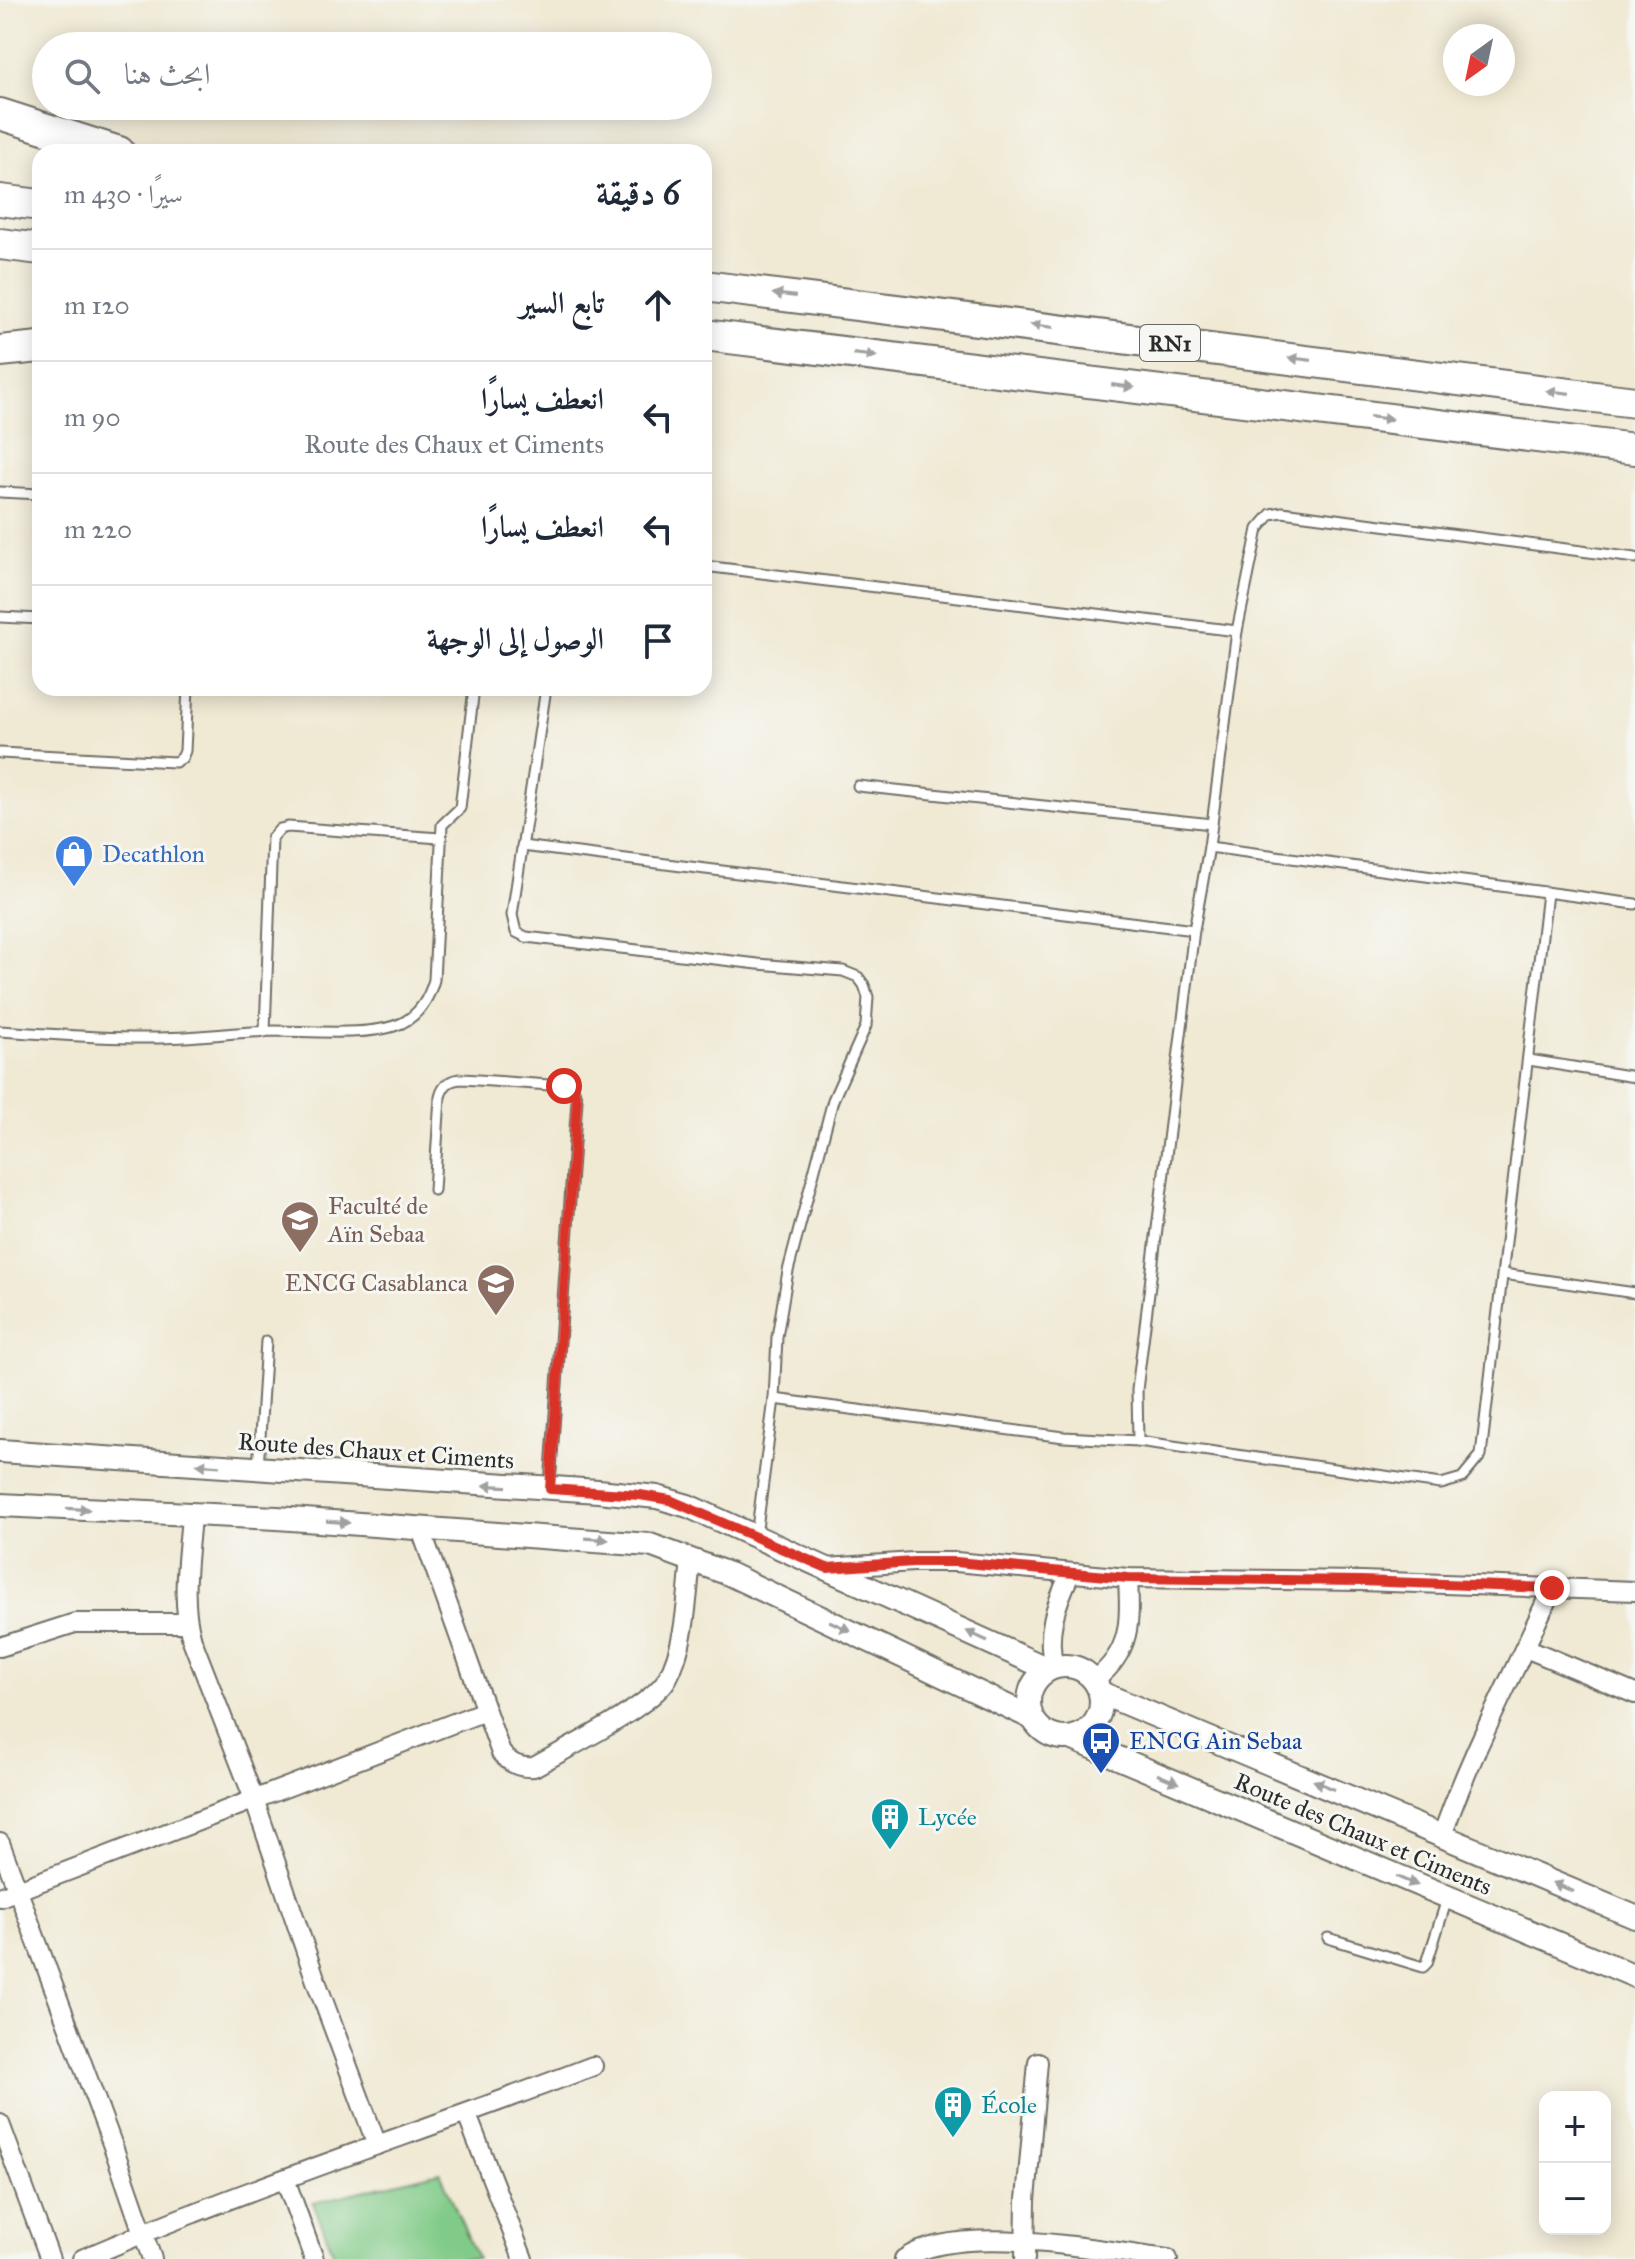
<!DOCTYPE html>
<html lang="ar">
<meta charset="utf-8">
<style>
:root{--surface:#fff;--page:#f2f2f3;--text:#1f2937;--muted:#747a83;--line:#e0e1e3}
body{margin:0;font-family:"IM FELL Great Primer",Amiri,serif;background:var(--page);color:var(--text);direction:rtl}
.controls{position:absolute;right:24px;bottom:24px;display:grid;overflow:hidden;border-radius:16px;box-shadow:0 4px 20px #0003}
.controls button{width:72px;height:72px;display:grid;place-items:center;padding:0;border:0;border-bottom:2px solid var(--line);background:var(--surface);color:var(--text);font:40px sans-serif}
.compass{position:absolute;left:1443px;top:24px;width:72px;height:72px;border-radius:50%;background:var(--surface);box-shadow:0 4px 20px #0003;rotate:213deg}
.stop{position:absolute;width:24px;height:24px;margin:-18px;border:6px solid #d93025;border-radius:50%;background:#fff}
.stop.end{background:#d93025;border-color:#fff;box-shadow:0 2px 8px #0008}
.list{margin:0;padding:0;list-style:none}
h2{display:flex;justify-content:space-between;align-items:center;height:104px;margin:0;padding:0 32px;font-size:34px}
h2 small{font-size:26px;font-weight:400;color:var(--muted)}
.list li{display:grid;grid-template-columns:52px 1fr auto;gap:24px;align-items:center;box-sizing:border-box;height:112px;padding:0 32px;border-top:2px solid var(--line)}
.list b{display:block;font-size:30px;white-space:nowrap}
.list p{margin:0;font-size:26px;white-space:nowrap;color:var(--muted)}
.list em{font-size:26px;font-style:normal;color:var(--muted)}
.icon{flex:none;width:44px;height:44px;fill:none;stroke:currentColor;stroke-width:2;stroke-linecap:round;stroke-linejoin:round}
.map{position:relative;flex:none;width:1635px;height:2259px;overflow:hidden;direction:ltr}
.search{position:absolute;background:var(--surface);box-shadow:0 4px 20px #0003;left:32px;top:32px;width:680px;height:88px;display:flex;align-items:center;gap:20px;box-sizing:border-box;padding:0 28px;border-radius:44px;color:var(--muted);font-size:30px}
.panel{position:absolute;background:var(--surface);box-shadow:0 4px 20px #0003;left:32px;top:144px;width:680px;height:552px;border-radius:24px;direction:rtl}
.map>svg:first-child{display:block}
.green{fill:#81cb88;stroke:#567b5a;stroke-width:2}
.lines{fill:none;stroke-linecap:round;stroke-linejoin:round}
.service-casing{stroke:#706e66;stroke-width:13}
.minor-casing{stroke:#706e66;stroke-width:22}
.tertiary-casing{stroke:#706e66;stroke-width:26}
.trunk-casing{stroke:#706e66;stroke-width:34}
.service{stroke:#fff;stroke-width:9}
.minor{stroke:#fff;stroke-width:18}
.tertiary{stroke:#fff;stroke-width:22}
.trunk{stroke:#fff;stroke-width:30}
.oneway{fill:#a0a0a0}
.route{stroke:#d93025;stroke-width:10}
.labels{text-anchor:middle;stroke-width:6;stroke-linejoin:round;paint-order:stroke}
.shield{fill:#f6f6f2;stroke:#686867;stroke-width:2}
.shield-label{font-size:22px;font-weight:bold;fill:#2b2b2b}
.shop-label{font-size:24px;fill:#366cbe;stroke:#f6f6f2;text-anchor:start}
.education-label{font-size:24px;fill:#785e54;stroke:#f6f6f2;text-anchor:start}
.street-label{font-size:24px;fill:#2b2b2b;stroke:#f6f6f2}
.transit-label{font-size:24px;fill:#164399;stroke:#f6f6f2;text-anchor:start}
.culture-label{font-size:24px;fill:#0d838f;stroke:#f6f6f2;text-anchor:start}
</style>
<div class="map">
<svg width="1635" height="2259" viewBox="0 0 1635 2259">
<rect width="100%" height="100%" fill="#f6f6f2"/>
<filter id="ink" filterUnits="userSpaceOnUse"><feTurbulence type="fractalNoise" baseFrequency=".0125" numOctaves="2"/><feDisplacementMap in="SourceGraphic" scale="16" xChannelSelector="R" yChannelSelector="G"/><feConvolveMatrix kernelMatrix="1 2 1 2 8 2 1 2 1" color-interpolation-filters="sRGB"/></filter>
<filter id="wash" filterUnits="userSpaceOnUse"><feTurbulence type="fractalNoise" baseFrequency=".006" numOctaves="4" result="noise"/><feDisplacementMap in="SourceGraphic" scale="32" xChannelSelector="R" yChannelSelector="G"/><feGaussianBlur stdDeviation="1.8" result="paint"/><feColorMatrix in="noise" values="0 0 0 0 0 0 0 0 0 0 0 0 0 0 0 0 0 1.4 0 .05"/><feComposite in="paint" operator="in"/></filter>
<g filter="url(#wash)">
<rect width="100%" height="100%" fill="#f0e9d3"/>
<polygon class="green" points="440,2172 477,2259 336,2259 313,2203"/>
</g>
<g filter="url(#ink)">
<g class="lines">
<defs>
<g id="service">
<polyline points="0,492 40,494"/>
<polyline points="704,566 1237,631"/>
<polyline points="0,617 40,619"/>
<polyline points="546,688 512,915 516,932 526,937 758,964 843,971 858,977 864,985 868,997 866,1026 833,1100 788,1271 777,1337 774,1399"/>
<polyline points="0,753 175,762 182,758 185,751 188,688"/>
<polyline points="858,786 1212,824"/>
<polyline points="522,846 1194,930"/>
<polyline points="1209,847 1635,904"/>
<path d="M0,1031C51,1034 102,1039 153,1038C194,1038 234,1032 275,1031C310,1031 372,1037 402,1023C420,1014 429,998 434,980L442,825L460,808L474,688"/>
<polyline points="265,1032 272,838 280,829 288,827 440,838"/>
<polyline points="1529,1060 1635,1077"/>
<path d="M434,1190L440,1097C443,1085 450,1079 463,1079L564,1086L574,1090L577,1100L550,1485"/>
<polyline points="1503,1274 1635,1293"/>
<polyline points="1138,1441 1137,1390 1194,930 1209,847 1237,631 1258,529 1271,514 1282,512 1635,558"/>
<polyline points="258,1469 266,1341"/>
<polyline points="756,1536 774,1399 1064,1437 1138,1441 1441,1484 1462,1478 1481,1455 1547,893"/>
<polyline points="1328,1938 1423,1967 1427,1963 1447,1899"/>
</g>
<g id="minor">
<path d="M191,1516C188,1557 180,1600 192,1640L254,1799L316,1981L377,2145"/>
<path d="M420,1527L501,1753C511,1764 519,1768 534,1767C565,1749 651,1707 667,1679C686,1645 687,1597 691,1559"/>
<polyline points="827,1568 913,1562 956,1562 1128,1578 1361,1581 1635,1591"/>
<polyline points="0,1647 75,1623 187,1623"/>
<polyline points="1526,1648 1635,1694"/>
<path d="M1054,1667C1045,1633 1056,1604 1070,1574"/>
<path d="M1095,1680C1132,1651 1130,1621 1128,1578"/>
<path d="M1442,1836C1472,1749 1516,1671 1552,1588"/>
<polyline points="0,1843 114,2149 152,2259"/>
<polyline points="0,1897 485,1711"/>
<polyline points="467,2115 523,2259"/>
<polyline points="0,2124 50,2259"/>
<polyline points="285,2179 314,2259"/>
<path d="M82,2259C119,2244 156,2227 194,2213C326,2161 461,2117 593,2066"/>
<path d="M904,2259C958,2221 1104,2251 1168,2259"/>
<polyline points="1025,2259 1026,2200 1038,2062"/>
</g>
<g id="tertiary">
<polyline points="0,1451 598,1491 657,1497 688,1506 1048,1669"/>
<polyline points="0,1505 277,1518 650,1545 729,1574 1032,1718"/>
<circle cx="1065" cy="1702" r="36"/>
<polyline points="1101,1693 1635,1917"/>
<polyline points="1071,1738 1635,1976"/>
</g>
<g id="trunk">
<polyline points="0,114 119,152"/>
<polyline points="0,200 40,205"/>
<polyline points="0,244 40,249"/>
<polyline points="704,286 1635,402"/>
<polyline points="704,335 1635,449"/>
<polyline points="0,351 40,347"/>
</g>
</defs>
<use href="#service" class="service-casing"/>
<use href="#minor" class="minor-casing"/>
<use href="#tertiary" class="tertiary-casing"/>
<use href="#trunk" class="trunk-casing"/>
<use href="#service" class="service"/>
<use href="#minor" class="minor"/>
<use href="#tertiary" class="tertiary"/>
<use href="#trunk" class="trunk"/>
</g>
<defs><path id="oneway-solid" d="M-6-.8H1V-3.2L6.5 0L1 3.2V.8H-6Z" transform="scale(2)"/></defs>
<g class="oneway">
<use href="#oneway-solid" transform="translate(784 295) rotate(-173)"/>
<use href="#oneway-solid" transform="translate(1042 326) rotate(-173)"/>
<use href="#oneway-solid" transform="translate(865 355) rotate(7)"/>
<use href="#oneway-solid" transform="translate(1300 359) rotate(-173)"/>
<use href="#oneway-solid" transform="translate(1123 386) rotate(7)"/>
<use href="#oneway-solid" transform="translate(1558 392) rotate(-173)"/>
<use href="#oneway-solid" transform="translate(1381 418) rotate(7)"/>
<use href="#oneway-solid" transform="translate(208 1465) rotate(-176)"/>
<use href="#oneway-solid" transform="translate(495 1486) rotate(-177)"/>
<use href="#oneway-solid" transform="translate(78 1509) rotate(3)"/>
<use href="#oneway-solid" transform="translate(338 1522) rotate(4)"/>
<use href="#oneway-solid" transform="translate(597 1539) rotate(4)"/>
<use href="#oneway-solid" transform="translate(840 1626) rotate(25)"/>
<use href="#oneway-solid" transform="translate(977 1636) rotate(-155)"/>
<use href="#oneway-solid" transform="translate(1168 1779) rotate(23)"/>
<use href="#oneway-solid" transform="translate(1324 1785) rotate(-157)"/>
<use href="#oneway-solid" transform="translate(1407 1881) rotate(23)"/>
<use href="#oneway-solid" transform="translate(1563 1887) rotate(-157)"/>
</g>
</g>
<g class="lines" filter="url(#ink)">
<polyline class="route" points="564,1086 574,1090 577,1100 550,1489 640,1495 670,1500 827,1568 913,1562 956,1562 1128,1578 1361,1581 1552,1588"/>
</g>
<defs>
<symbol id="shop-pin" viewBox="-11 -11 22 30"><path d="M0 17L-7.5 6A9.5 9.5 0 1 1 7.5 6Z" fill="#3f7fe0" stroke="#f6f6f2"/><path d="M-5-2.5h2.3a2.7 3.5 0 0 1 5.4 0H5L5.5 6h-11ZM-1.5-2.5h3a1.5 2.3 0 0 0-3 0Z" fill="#fff"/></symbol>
<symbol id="university-pin" viewBox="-11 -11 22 30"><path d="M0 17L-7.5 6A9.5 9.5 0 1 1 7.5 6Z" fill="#8d6e63" stroke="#f6f6f2"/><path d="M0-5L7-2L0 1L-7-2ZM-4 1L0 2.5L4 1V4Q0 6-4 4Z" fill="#fff"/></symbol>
<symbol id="bus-pin" viewBox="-11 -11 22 30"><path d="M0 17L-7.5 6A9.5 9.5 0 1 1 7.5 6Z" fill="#1a4fb4" stroke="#f6f6f2"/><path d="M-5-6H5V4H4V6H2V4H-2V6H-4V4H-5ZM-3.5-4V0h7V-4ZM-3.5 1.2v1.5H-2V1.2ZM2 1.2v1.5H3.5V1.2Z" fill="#fff"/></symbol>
<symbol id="building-pin" viewBox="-11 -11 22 30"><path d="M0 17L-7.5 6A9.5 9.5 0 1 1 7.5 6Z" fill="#0f9aa8" stroke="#f6f6f2"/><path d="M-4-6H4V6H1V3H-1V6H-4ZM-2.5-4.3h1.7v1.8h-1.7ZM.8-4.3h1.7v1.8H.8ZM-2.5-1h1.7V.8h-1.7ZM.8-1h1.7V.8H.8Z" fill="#fff"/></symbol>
</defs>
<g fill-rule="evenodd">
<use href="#shop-pin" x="52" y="832" width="44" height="60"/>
<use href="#university-pin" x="278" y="1198" width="44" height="60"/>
<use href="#university-pin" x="474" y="1261" width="44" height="60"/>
<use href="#bus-pin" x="1079" y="1719" width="44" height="60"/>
<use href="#building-pin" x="868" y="1795" width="44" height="60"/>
<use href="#building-pin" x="931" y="2083" width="44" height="60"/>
</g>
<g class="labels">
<rect class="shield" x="1140" y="325" width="60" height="36" rx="6"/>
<g class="shield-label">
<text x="1170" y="351">RN1</text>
</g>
<g class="shop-label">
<text x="102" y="862">Decathlon</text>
</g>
<g class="education-label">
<text x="328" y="1214">Faculté de<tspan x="328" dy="28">Aïn Sebaa</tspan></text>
<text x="468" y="1291" text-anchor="end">ENCG Casablanca</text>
</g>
<g class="street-label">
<text transform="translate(376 1451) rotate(4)" y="8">Route des Chaux et Ciments</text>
<text transform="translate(1363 1834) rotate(23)" y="8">Route des Chaux et Ciments</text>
</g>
<g class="transit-label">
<text x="1129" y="1749">ENCG Ain Sebaa</text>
</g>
<g class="culture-label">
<text x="918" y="1825">Lycée</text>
<text x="981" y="2113">École</text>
</g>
</g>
</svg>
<div class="controls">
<button>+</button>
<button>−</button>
</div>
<svg class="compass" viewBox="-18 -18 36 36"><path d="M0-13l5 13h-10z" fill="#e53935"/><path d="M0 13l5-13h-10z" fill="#747a83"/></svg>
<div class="stop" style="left:564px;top:1086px"></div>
<div class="stop end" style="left:1552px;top:1588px"></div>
<div class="search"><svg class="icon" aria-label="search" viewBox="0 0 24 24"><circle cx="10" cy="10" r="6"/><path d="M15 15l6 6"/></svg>ابحث هنا</div>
<section class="panel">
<h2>6 دقيقة<small>سيرًا · 430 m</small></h2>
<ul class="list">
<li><svg class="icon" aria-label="ahead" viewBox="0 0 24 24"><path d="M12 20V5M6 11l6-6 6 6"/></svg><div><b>تابع السير</b></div><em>120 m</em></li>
<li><svg class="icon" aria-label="left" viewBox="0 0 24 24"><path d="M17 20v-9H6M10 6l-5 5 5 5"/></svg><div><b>انعطف يسارًا</b><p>Route des Chaux et Ciments</p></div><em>90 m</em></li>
<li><svg class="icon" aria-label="left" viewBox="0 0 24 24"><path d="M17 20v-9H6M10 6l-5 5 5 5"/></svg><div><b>انعطف يسارًا</b></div><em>220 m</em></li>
<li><svg class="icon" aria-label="arrive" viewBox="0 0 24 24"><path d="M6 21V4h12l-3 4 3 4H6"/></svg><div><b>الوصول إلى الوجهة</b></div></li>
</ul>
</section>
</div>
